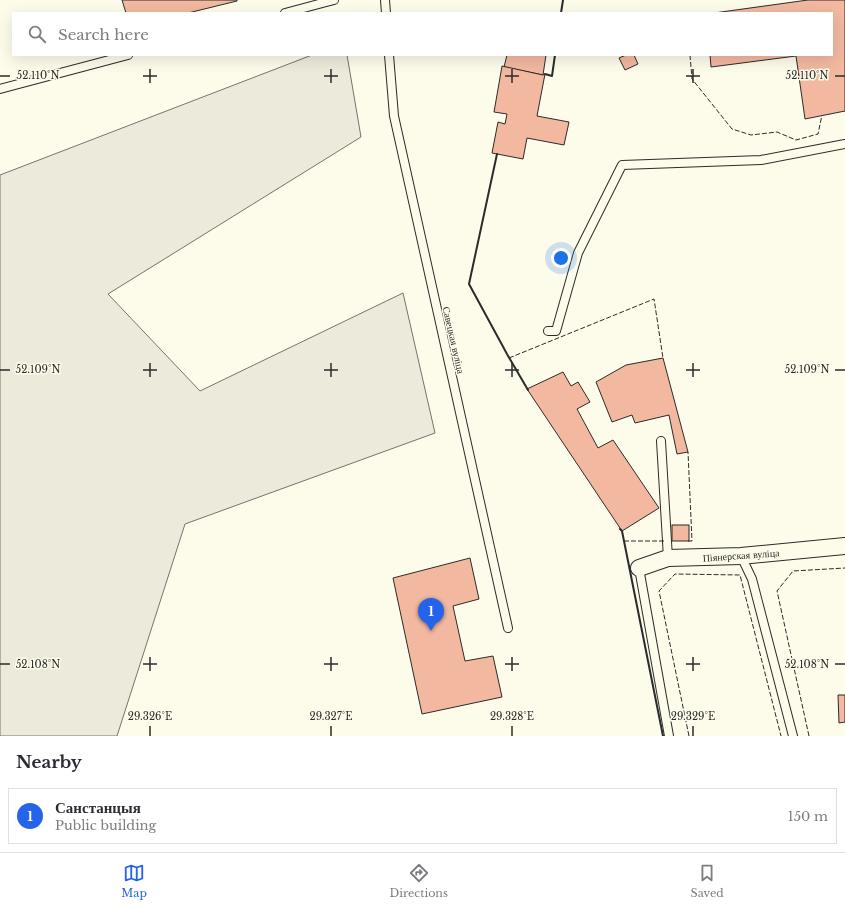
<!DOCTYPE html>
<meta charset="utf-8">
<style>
:root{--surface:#fff;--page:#f2f2f3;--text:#2b2b33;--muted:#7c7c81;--line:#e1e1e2;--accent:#2563eb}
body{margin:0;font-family:"Libre Baskerville",serif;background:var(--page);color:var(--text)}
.you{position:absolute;left:561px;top:258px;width:14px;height:14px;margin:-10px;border:3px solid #fff;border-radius:50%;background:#1a73e8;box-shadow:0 0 0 6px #1a73e833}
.badge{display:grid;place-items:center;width:26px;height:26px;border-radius:50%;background:var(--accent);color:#fff;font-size:13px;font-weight:700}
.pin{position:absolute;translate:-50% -33px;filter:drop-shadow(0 1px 2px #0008)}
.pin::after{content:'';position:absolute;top:21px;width:14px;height:12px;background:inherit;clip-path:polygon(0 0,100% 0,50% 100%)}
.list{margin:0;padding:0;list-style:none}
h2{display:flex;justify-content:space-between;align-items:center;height:52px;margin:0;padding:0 16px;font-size:17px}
h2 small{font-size:13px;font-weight:400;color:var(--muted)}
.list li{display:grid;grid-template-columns:26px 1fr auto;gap:12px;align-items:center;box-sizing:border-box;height:56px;margin:0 8px 8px;padding:0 8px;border:1px solid var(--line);border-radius:0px}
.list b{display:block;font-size:15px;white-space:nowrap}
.list p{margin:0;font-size:13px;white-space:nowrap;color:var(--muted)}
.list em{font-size:13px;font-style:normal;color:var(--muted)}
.icon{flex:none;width:22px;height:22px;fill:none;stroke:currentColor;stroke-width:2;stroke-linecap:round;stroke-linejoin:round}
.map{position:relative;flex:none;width:845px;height:736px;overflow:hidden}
.search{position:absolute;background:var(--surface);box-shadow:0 4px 16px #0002;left:12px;right:12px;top:12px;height:44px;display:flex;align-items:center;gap:10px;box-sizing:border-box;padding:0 14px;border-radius:0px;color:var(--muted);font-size:15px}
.sheet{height:116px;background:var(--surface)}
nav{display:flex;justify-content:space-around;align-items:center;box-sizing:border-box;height:56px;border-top:1px solid var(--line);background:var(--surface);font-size:11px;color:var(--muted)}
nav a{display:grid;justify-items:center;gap:2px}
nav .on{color:var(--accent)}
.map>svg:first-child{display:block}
.green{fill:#ecebdb;stroke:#74746e}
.building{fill:#f2b8a0;stroke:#2b2b2b}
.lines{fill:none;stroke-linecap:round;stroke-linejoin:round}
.lane-casing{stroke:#2b2b2b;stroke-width:10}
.street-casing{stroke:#2b2b2b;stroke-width:18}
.lane{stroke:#fdfbea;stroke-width:8}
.street{stroke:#fdfbea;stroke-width:16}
.fence{stroke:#2b2b2b;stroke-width:1;stroke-dasharray:5 2;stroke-linecap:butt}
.wall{stroke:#2b2b2b;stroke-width:2}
.ticks{fill:none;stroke:#2b2b2b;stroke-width:1.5}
.labels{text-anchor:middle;stroke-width:3;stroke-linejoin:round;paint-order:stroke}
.street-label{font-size:10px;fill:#2b2b2b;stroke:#fdfbea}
.ticks-label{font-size:10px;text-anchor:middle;fill:#2b2b2b;stroke:#fdfbea;stroke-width:3;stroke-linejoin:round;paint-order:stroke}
</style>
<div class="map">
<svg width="845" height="736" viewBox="0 0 845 736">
<rect width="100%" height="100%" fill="#fdfbea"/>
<polygon class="green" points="312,55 347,55 361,137 108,294 200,391 403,293 435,433 185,524 117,736 0,736 0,175"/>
<g class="building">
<polygon points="122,0 237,0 237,1 188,13 126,13"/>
<polygon points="808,0 845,0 845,111 805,119 796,56 711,67 710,55 832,55 832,13 714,13"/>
<polygon points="507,55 546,55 543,75 504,67"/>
<polygon points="626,55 634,55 638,64 625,70 619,58"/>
<polygon points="502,66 543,75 545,74 537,116 569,122 564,145 527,138 523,159 492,153 498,122 505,124 507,114 494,112"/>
<polygon points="663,358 688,452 677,454 669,415 635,423 632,415 612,422 596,382 626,365"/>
<polygon points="563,372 571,386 578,382 590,402 577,409 598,448 613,440 659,508 622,531 527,389"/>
<rect x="672" y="525" width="17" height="16"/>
<polygon points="470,558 479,599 453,606 465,661 493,656 502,697 422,714 393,578"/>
<polygon points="838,695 845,695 845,722 839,723"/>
</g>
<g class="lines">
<defs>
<g id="lane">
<polyline points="385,0 386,13"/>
<polyline points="285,13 334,0"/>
<polyline points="389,55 394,116 508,628"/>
<polyline points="0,89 128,55"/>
<polyline points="548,331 556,331 578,253 622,165 761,160 845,144"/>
<polyline points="661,441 668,558"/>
<polyline points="741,556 752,579 793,736"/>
<polyline points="639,568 669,736"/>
</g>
<polyline id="street" points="639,568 668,558 741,556 845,546"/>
</defs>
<use href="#lane" class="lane-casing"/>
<use href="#street" class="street-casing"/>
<use href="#lane" class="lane"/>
<use href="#street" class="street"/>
<g class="fence">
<polyline points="690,55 692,79 732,129 751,135 777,132 796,140 818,134 822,115"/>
<polyline points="509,358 654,299 663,358"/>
<polyline points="624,541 666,541"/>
<polyline points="688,541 692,541 688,452"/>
<polyline points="689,736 659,591 675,574 740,575 781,736"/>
<polyline points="809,736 777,591 793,571 845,568"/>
</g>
<g class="wall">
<polyline points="561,13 563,0"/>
<polyline points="545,74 552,76 555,55"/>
<polyline points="497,154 469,284 507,354 528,390"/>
<polyline points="620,529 622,531 663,736"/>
</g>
</g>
<path class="ticks" d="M150,69V83M331,69V83M512,69V83M693,69V83M0,76H10M143,76H157M324,76H338M505,76H519M686,76H700M835,76H845M150,363V377M331,363V377M512,363V377M693,363V377M0,370H10M143,370H157M324,370H338M505,370H519M686,370H700M835,370H845M150,657V671M331,657V671M512,657V671M693,657V671M0,664H10M143,664H157M324,664H338M505,664H519M686,664H700M835,664H845M150,726V736M331,726V736M512,726V736M693,726V736"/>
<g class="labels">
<g class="street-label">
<text transform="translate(454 340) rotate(77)" y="4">Савецкая вуліца</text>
<text transform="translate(741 555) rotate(-4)" y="4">Піянерская вуліца</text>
</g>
</g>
<g class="ticks-label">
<text x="38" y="79">52.110°N</text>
<text x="807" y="79">52.110°N</text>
<text x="38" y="373">52.109°N</text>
<text x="807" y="373">52.109°N</text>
<text x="38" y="668">52.108°N</text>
<text x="807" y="668">52.108°N</text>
<text x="150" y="720">29.326°E</text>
<text x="331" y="720">29.327°E</text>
<text x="512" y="720">29.328°E</text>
<text x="693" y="720">29.329°E</text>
</g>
</svg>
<div class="you"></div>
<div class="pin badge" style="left:431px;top:631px">1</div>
<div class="search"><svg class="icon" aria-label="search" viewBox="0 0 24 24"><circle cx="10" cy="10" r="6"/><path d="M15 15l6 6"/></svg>Search here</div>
</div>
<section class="sheet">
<h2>Nearby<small></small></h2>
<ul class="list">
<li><span class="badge">1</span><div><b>Санстанцыя</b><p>Public building</p></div><em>150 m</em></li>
</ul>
</section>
<nav>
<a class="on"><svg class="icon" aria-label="map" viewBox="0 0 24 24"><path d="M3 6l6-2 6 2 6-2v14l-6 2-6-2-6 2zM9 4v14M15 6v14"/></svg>Map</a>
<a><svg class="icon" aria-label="directions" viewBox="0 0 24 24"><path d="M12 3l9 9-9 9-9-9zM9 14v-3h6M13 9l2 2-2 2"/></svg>Directions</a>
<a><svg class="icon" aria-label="saved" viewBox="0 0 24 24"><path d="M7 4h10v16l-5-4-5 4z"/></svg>Saved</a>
</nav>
